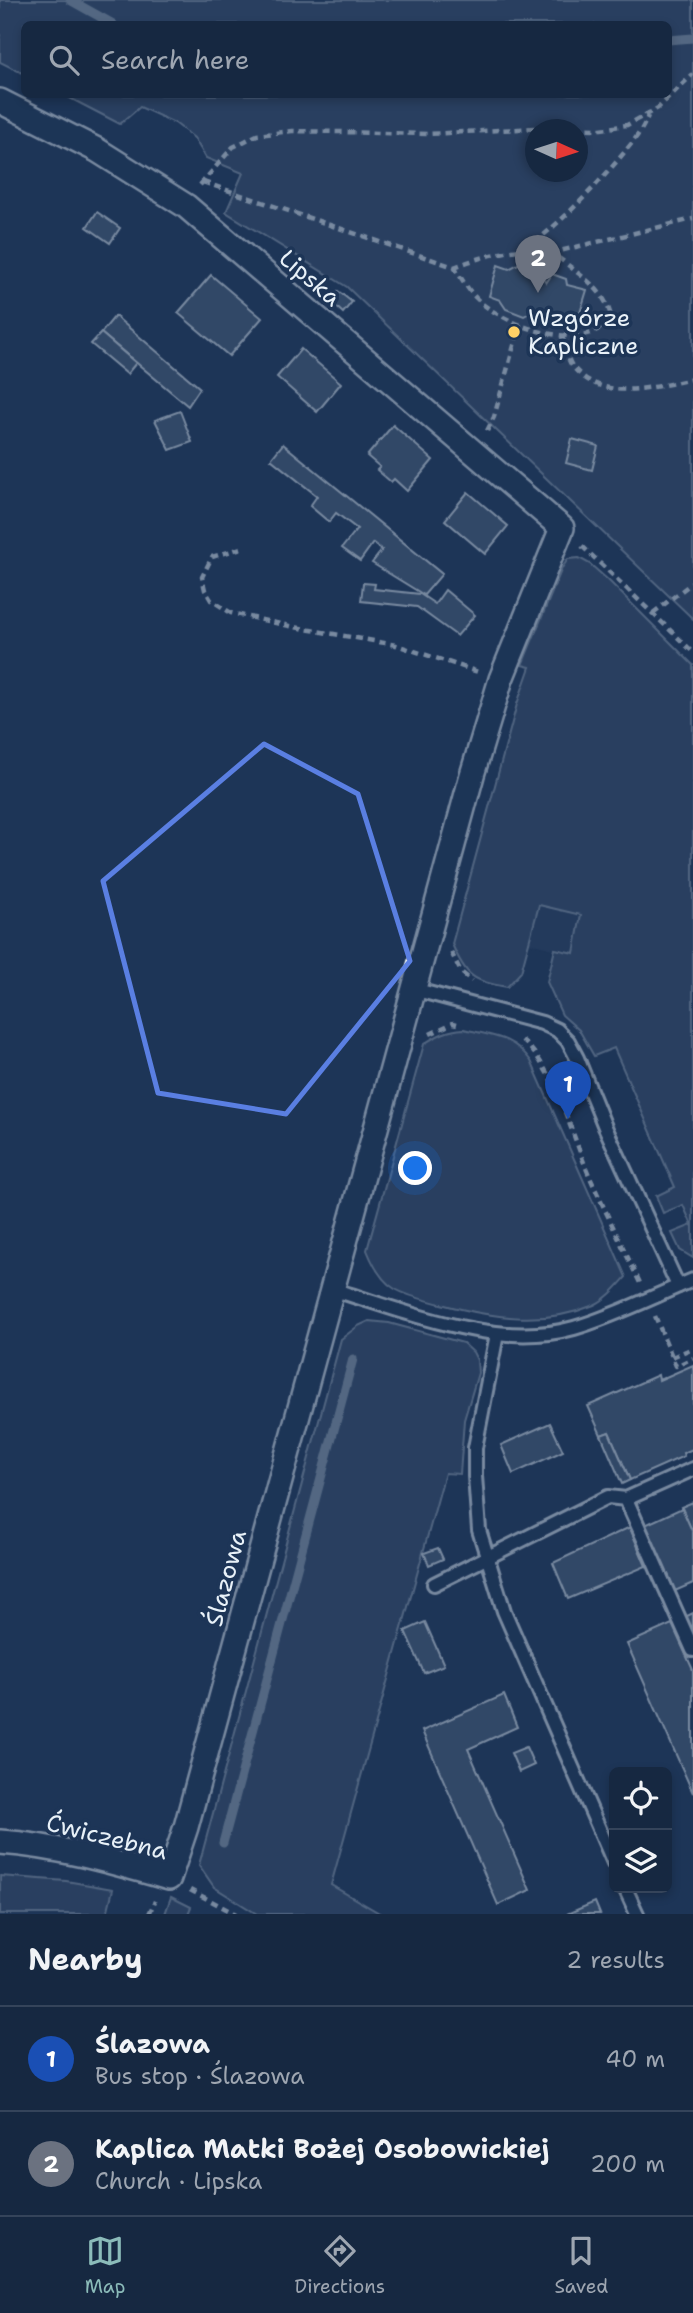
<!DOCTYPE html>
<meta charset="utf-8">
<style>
:root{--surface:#162841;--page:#23344c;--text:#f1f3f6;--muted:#9ea6b1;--line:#35445a;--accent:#8bbbb9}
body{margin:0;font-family:"Shantell Sans",sans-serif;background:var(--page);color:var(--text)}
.controls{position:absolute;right:21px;bottom:21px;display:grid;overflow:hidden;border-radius:10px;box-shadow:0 4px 10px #0003}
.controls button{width:63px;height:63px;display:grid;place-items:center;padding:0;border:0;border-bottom:2px solid var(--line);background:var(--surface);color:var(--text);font:35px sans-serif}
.compass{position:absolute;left:525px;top:119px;width:63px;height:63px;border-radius:50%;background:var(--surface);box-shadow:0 4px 10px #0003;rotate:93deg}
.you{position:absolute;left:416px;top:1169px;width:24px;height:24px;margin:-18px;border:5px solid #fff;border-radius:50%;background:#1a73e8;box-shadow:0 0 0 10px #1a73e833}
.badge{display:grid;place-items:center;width:46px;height:46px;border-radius:50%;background:var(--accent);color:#fff;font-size:23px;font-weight:700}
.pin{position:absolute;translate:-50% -58px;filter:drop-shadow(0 2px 4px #0008)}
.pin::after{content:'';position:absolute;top:37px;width:24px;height:21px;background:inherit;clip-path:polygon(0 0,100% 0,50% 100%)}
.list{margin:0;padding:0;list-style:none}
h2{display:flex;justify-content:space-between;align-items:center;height:91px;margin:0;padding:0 28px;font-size:30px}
h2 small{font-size:23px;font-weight:400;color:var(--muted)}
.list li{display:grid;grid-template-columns:46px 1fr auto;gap:21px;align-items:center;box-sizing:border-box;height:105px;padding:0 28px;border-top:2px solid var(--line)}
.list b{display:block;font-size:26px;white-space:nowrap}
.list p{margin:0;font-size:23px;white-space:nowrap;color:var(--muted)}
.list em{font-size:23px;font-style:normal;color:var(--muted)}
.icon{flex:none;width:38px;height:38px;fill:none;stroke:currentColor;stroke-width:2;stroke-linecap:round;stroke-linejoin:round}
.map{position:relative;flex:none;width:693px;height:1914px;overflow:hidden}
.search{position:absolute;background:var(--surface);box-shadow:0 4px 10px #0003;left:21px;right:21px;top:21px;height:77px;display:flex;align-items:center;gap:18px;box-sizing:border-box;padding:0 24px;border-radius:10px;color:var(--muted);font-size:26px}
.sheet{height:301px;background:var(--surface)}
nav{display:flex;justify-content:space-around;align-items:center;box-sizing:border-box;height:98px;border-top:2px solid var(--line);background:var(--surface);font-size:19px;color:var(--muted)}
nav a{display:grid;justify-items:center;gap:4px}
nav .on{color:var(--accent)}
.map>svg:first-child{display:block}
.built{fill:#2a4162}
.green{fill:#374d6c;stroke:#909fb2;stroke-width:2;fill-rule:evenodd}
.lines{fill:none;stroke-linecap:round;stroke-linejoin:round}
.stream{stroke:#95a4b5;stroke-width:9}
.building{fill:#495e7a;stroke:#e8f1f8;stroke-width:2}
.service-casing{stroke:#e8f1f8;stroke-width:18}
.minor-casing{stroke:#e8f1f8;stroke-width:28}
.path{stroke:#e8f1f8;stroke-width:4.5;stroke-dasharray:7 5;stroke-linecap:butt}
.service{stroke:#1d3557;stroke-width:12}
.minor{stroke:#1d3557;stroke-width:23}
.marked{fill:none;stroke:#5a7fe2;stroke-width:5;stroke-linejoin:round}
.poi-dot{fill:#ffd166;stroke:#1d3557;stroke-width:2.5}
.labels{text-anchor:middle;stroke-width:7;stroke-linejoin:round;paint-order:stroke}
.street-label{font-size:24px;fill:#e8f1f8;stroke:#1d3557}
.poi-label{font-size:24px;fill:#e8f1f8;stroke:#1d3557;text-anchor:start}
</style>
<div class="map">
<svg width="693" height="1914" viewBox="0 0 693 1914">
<rect width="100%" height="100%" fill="#1d3557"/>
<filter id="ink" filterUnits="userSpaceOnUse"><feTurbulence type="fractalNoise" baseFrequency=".0143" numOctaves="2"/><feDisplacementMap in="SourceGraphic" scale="14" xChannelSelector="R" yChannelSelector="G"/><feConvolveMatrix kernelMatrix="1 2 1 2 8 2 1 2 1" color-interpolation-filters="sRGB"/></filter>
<g filter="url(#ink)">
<polygon class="built" points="539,905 581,915 574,954 529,943"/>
<g class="green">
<path d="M0,0H693V619L347,287L226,212L243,173L206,158L194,138L175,123L140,107L120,124L64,95L668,94V24H24V74L0,62ZM536,130H578V172H536Z"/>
<path d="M579,558L590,564L608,580L693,665V1258L680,1250L672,1233L692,1225L683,1205L663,1213L656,1196L675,1187L614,1048L594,1056L579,1030L562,1015L547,982L555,949L574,953L581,915L539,905L521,972L507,987C473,981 466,977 452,944L517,704L530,667L522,665L562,568L568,559Z"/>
<path d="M464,1029C492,1036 513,1036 531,1061L626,1277C617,1287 607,1299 594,1305C544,1326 493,1318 441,1304C426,1300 409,1297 395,1289C381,1281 373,1265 367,1250L424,1044C437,1035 448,1030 464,1029Z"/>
<polygon points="369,1321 389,1323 463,1343 473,1352 477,1360 478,1373 464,1420 460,1474 445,1473 331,1885 381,1914 257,1914 214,1887 199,1865 341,1339 358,1326"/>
<polygon points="0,1876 66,1881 113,1889 107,1914 0,1914"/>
<polygon points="171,1897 191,1907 188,1914 165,1914"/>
</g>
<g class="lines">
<g class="stream">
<polyline points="70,0 113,24"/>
<polyline points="668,40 693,38"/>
<polyline points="223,1843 353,1359"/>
</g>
</g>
<g class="building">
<polygon points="97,212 120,228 110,243 87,227"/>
<polygon points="520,263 539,270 546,283 552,274 566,279 567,285 587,290 576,326 554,321 551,324 537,320 538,308 524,316 506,309 500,300 489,296 498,265 509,269"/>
<polygon points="211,275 262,318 229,356 178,313"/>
<polygon points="338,291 352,302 343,313 330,301"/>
<polygon points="115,316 200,388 188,406 101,333"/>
<polygon points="101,333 136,363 127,374 91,344"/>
<polygon points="301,349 341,383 317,412 277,377"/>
<polygon points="180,411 192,442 170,450 155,420"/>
<polygon points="393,425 433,460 407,491 394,479 391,482 377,470 380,467 367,456"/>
<polygon points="572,439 598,446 592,470 566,463"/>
<polygon points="283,444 442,574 424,595 372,563 382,550 373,543 360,561 342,548 357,529 336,513 329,522 310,506 317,496 271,459"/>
<polygon points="468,492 508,526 485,554 445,520"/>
<polygon points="363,583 375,584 374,589 420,594 435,604 445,590 475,615 457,636 417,607 361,601"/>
<polygon points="693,1365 693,1449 683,1453 684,1456 630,1480 609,1432 601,1435 588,1406 658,1375 659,1380"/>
<polygon points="550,1423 563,1451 513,1474 501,1445"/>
<polygon points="609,1432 630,1480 622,1484 601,1435"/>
<polygon points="693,1502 693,1533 681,1507"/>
<polygon points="682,1508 693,1533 693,1583 675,1591 645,1525"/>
<polygon points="628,1528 630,1528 646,1566 568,1599 553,1563"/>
<polygon points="438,1548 443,1559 429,1565 424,1553"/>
<polygon points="693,1613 693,1635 685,1617"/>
<polygon points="425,1622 444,1665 424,1673 405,1631"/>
<polygon points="672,1624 693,1670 693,1793 627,1644"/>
<polygon points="504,1695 517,1727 468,1749 530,1890 498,1905 422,1731"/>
<polygon points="526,1747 534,1765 519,1772 511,1753"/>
<polygon points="595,1902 600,1914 567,1914"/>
</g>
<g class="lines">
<defs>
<g id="service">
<polyline points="413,989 542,1023 557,1030 568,1041 577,1058 605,1127 678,1286"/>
<path d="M331,1289C406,1311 496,1350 574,1328C615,1316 654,1296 693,1280"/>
<polyline points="497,1334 475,1448 475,1476 479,1530 504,1611 614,1863"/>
<polyline points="626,1499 693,1650"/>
<polyline points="434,1584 608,1497 626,1499 693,1469"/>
<polyline points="625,1888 637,1914"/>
</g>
<path id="minor" d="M0,101L97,150L186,206L562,528L501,679L472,775L186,1827L169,1878C113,1862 58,1846 0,1842"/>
</defs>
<use href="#service" class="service-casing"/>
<use href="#minor" class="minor-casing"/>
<g class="path">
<path d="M203,182L454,267C461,277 467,289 476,298C501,324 589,358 611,316C606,297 594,285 578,273C570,267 561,258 551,254C527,242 478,258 454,267"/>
<polyline points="200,185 233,147 257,135 292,131 429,134 536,128 601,129 627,125 658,108 693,74"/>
<path d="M525,250C560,223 589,194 618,160C631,144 640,135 648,116"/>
<polyline points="551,253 693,219"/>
<path d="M562,336C565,345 567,360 573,367C603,403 653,387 693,379"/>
<polyline points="487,431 494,417 520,324"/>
<polyline points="582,546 693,652"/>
<polyline points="241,548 212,557 202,577 205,590 211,600 231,613 294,627 396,645 478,672"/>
<polyline points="653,613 693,582"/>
<polyline points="451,952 461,972 472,981"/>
<polyline points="430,1034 453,1023 457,1024"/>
<path d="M522,1040C554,1067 572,1135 589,1175C605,1211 623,1247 640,1283"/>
<polyline points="655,1316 676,1366 693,1358"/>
<polyline points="672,1357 693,1348"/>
<polyline points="190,1890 236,1914"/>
<polyline points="149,1914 155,1901"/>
</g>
<use href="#service" class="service"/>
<use href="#minor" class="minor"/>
</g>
</g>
<path d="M0 0H693V1914H0ZM264,744L358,794L410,961L286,1114L158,1093L103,881Z" fill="#1d3557" fill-opacity=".55" fill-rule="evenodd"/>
<path class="marked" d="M264,744L358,794L410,961L286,1114L158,1093L103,881Z"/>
<circle class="poi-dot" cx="514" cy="332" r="7"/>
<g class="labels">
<g class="street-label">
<text transform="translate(310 278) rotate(41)" y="8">Lipska</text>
<text transform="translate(226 1578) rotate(-75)" y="8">Ślazowa</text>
<text transform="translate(107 1837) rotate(14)" y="8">Ćwiczebna</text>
</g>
<g class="poi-label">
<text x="528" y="326">Wzgórze<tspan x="528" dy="28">Kapliczne</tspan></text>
</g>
</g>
</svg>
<div class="controls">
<button><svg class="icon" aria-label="locate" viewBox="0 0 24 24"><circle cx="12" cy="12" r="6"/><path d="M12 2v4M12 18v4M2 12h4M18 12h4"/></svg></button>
<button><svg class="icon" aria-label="layers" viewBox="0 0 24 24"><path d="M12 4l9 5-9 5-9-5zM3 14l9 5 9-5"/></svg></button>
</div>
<svg class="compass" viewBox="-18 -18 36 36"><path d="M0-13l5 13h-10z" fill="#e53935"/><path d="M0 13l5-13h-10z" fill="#9ea6b1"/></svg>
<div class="you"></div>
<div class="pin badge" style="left:568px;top:1119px;background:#1a4fb4">1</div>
<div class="pin badge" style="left:538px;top:293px;background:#6b7280">2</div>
<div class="search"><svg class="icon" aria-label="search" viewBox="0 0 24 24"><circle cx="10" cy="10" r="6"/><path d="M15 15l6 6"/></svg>Search here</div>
</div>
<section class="sheet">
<h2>Nearby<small>2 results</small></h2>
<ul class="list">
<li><span class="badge" style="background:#1a4fb4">1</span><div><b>Ślazowa</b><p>Bus stop · Ślazowa</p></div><em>40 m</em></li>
<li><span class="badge" style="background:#6b7280">2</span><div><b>Kaplica Matki Bożej Osobowickiej</b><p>Church · Lipska</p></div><em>200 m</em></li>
</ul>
</section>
<nav>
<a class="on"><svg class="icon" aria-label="map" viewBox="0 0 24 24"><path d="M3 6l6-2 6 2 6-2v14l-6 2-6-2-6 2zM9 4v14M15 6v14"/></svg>Map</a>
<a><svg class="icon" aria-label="directions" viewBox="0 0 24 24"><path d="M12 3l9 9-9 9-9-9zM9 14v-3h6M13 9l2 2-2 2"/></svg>Directions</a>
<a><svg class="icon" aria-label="saved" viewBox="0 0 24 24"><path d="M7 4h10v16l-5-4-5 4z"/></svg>Saved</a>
</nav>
